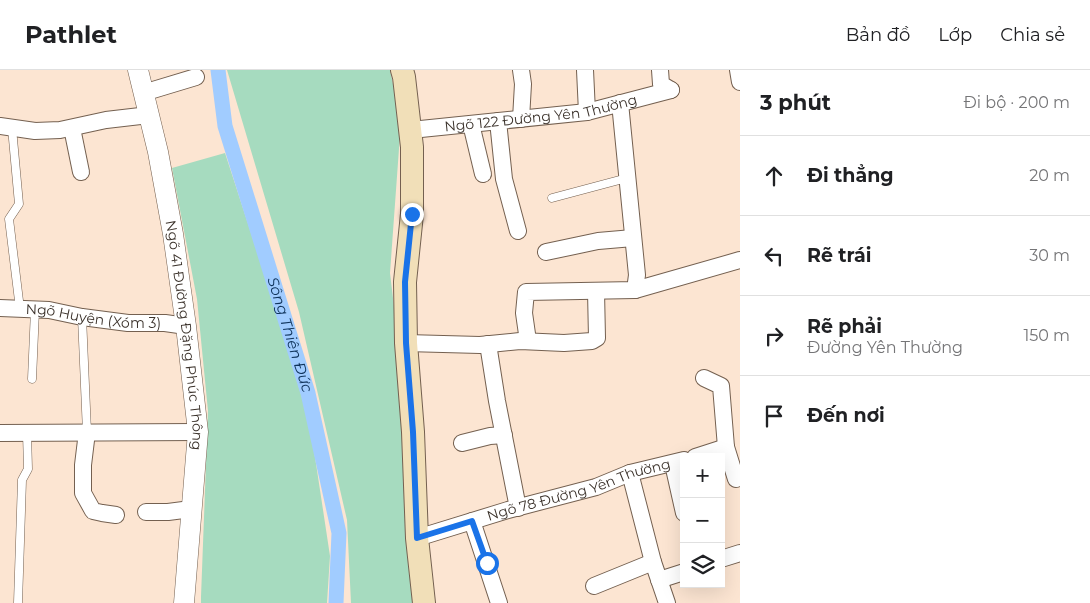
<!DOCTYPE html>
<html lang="vi">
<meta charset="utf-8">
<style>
:root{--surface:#fff;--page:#f2f2f2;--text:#202124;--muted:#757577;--line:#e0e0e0}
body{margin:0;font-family:Montserrat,sans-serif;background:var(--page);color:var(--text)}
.controls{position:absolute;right:15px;bottom:15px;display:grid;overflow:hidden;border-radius:0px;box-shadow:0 5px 20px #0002}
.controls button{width:45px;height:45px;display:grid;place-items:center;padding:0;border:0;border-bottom:1px solid var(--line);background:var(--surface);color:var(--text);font:25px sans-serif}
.stop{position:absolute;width:15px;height:15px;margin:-11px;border:4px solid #1a73e8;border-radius:50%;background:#fff}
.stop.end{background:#1a73e8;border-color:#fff;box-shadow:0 1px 5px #0008}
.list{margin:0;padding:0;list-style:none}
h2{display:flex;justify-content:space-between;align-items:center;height:65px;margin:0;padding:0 20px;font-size:21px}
h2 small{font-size:16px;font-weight:400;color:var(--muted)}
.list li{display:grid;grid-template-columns:32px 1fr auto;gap:15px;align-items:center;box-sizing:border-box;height:80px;padding:0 20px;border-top:1px solid var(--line)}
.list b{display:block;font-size:19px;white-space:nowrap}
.list p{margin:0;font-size:16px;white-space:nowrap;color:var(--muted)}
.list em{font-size:16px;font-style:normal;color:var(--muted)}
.icon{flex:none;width:28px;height:28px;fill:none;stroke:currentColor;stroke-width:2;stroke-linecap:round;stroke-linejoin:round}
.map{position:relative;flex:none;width:740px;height:533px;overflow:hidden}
header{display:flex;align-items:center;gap:30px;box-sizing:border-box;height:70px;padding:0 25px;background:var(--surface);border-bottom:1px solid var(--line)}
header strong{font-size:24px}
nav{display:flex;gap:28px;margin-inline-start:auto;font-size:18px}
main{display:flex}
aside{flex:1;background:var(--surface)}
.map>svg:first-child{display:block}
.green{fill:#a6dbbf}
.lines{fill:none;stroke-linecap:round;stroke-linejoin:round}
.canal{stroke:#a1ccff;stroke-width:15}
.service-casing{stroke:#746050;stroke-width:9}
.minor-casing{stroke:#746050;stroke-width:18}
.tertiary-casing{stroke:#746050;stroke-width:21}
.secondary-casing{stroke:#746050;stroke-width:24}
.service{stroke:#fff;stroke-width:8}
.minor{stroke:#fff;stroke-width:16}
.tertiary{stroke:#fff;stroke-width:20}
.secondary{stroke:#f1dfb8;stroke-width:22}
.route{stroke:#1a73e8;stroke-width:6}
.labels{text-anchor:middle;stroke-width:4;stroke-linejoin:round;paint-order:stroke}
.street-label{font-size:14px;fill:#3b322b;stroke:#fef5ee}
.water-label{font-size:15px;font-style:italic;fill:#0f335b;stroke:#fef5ee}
</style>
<header>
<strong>Pathlet</strong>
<nav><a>Bản đồ</a><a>Lớp</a><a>Chia sẻ</a></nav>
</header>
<main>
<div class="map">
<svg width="740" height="533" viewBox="0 0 740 533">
<rect width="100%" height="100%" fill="#fce5d2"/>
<g class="green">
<polygon points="227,0 390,0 401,51 390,203 406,337 414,533 351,533 347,450 299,242"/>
<polygon points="225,83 268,215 310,354 330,486 327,533 201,533 201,527 208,341 197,229 172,98"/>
</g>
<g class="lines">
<path class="canal" id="s1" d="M218,0L225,56L308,323L339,463L336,533"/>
<defs>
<g id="service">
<polyline points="12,58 19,134 9,149 20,239"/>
<polyline points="552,128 627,108"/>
<polyline points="82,247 87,362"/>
<polyline points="32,309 35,240"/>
<polyline points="18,533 22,410 28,399 27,363"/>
</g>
<g id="minor">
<polyline points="585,0 587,42"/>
<polyline points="660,0 661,14 671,20"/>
<polyline points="738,0 740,12"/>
<polyline points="143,23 196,7"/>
<polyline points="620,33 637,205 635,220"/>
<polyline points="521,49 523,14 521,0"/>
<polyline points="498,51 504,109 518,161"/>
<polyline points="471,54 483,104"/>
<polyline points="0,56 35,61 60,60 106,50 149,45"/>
<polyline points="72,58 81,102"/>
<path id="s2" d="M411,60L587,42L671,20"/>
<polyline points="546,182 598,171 633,168"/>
<path id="s3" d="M0,238L49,240L82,247L128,253H165L186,256"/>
<polyline points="528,271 524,243 526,222 635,220 740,190"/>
<polyline points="406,273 480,275 520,271 564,273 592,271 597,268 596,221"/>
<polyline points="488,274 497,331 518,438"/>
<polyline points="704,308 721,316 726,377 736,409"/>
<polyline points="87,362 83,395 83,423 93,441 102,443 116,445"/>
<polyline points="0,363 198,362"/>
<polyline points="462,373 490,366 504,365"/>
<polyline points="695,387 726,377"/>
<polyline points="673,394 684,443"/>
<polyline points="630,403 653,492 667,533"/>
<polyline points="146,442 168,442 191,439"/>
<polyline points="472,451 499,533"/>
<path id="s4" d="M417,468L508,440L596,417L630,403L684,390"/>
<polyline points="721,489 740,483"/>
<polyline points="659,510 684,502"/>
<polyline points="594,516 653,492"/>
</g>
<g id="tertiary">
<path id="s5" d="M138,0L158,82L173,164L186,256L198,362L184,533"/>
</g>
<polyline id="secondary" points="402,0 404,7 412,77 412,144 405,212 406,273 413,362 417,468 424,533"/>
</defs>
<use href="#service" class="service-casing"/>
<use href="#minor" class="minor-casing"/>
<use href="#tertiary" class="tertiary-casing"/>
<use href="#secondary" class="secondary-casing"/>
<use href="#service" class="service"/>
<use href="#minor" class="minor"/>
<use href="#tertiary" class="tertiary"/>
<use href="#secondary" class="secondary"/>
</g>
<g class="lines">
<polyline class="route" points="412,144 405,212 406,273 413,362 417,468 472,451 487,493"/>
</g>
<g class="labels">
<g class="street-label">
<text dy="5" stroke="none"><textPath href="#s2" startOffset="131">Ngõ 122 Đường Yên Thường</textPath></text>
<text dy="5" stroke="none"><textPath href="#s3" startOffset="94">Ngõ Huyện (Xóm 3)</textPath></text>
<text dy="5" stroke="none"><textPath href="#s5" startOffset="270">Ngõ 41 Đường Đặng Phúc Thông</textPath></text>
<text dy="5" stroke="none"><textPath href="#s4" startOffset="169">Ngõ 78 Đường Yên Thường</textPath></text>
</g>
<g class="water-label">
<text dy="5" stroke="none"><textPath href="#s1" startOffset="275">Sông Thiên Đức</textPath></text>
</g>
</g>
</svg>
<div class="controls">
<button>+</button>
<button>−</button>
<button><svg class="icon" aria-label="layers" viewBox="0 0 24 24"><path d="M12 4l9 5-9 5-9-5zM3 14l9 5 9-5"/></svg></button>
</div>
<div class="stop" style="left:487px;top:493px"></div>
<div class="stop end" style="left:412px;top:144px"></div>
</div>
<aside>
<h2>3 phút<small>Đi bộ · 200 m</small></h2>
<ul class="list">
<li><svg class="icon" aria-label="ahead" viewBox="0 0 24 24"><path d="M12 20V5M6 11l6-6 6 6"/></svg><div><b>Đi thẳng</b></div><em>20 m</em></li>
<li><svg class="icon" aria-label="left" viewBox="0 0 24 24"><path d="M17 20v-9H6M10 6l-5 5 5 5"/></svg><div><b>Rẽ trái</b></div><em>30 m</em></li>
<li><svg class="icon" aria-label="right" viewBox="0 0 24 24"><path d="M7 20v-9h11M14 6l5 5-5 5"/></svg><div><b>Rẽ phải</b><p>Đường Yên Thường</p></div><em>150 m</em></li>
<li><svg class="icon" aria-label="arrive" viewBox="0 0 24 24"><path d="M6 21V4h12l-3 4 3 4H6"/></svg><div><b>Đến nơi</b></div></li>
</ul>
</aside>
</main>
